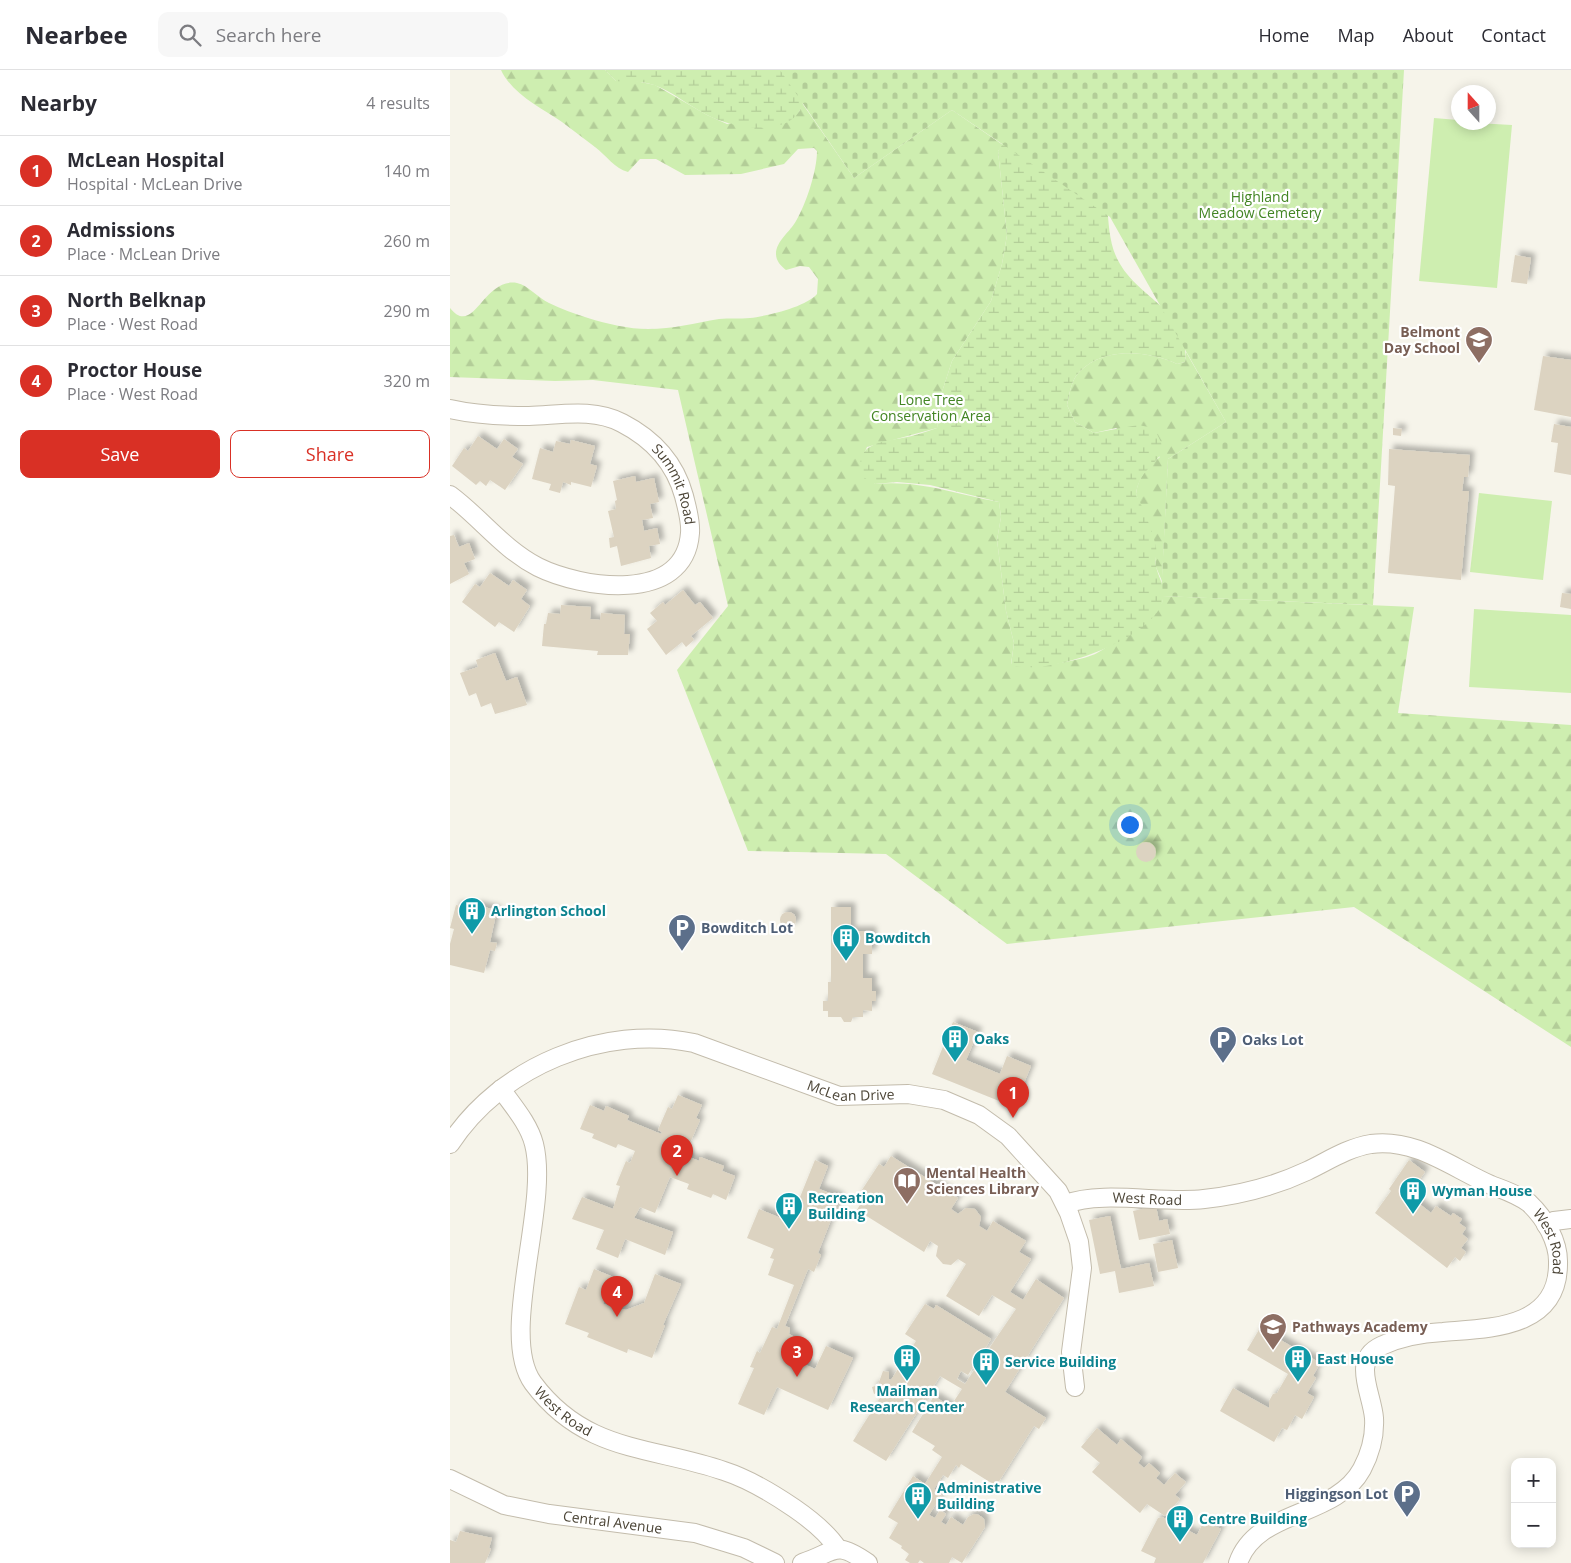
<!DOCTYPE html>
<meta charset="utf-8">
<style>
:root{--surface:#fff;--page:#f7f7f7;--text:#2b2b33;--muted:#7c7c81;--line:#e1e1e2;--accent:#d93025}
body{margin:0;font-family:"Open Sans",sans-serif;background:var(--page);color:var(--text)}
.controls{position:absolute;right:15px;bottom:15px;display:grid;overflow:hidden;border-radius:10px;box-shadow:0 2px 12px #0003}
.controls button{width:45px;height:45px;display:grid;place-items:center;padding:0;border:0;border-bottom:1px solid var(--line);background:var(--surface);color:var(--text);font:25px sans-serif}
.compass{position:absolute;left:1001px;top:15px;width:45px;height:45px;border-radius:50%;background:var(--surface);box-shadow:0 2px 12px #0003;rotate:339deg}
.you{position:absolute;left:679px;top:754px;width:18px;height:18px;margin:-12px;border:4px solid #fff;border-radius:50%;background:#1a73e8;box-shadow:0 0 0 8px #1a73e833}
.badge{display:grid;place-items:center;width:32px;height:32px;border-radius:50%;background:var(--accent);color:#fff;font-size:16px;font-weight:700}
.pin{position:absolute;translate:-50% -41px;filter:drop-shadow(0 1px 2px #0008)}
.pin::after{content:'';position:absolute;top:26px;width:18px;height:15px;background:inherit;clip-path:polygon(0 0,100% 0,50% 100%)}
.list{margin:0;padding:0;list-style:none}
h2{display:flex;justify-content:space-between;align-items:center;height:65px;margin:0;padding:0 20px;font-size:21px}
h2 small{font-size:16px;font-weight:400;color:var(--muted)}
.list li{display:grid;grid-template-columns:32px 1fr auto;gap:15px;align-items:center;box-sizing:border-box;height:70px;padding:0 20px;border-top:1px solid var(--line)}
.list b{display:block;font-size:19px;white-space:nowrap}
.list p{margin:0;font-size:16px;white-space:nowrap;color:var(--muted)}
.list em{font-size:16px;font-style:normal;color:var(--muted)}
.actions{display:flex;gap:10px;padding:15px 20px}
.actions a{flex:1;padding:11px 0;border:1px solid var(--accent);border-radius:10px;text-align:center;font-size:18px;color:var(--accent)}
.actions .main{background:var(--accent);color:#fff}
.icon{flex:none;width:28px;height:28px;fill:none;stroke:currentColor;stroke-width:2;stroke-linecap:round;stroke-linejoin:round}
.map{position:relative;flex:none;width:1121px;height:1493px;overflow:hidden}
header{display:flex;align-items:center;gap:30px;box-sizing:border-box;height:70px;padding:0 25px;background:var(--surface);border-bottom:1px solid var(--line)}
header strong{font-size:24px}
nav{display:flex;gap:28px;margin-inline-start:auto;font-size:18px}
.search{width:350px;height:45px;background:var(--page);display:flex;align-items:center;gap:12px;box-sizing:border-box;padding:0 18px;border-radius:10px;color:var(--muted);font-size:19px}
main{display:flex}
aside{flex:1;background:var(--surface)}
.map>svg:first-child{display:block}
.green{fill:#ceeeb0}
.forest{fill:url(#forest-firs)}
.wetland{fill:url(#wetland-marsh)}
.cemetery{fill:url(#cemetery-stones)}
.building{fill:#dcd3c1;filter:url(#shadow)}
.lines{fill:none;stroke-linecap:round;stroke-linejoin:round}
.street-casing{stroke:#c3bcac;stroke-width:20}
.street{stroke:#fff;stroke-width:18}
.labels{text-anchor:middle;stroke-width:4.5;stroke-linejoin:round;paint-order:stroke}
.park-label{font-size:14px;fill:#428523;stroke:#fff}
.education-label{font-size:14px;font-weight:bold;fill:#785e54;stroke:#fff;text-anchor:start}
.street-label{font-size:14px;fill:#4c4537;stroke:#fff}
.culture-label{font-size:14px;font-weight:bold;fill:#0d838f;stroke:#fff;text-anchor:start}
.service-label{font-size:14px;font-weight:bold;fill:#4e5e75;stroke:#fff;text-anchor:start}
</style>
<header>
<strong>Nearbee</strong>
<div class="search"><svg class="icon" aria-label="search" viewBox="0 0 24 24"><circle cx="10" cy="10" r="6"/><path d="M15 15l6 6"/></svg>Search here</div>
<nav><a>Home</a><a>Map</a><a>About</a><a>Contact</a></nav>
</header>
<main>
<aside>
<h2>Nearby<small>4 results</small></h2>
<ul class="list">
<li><span class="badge">1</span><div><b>McLean Hospital</b><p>Hospital · McLean Drive</p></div><em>140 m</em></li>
<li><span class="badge">2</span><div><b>Admissions</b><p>Place · McLean Drive</p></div><em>260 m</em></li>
<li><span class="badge">3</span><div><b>North Belknap</b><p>Place · West Road</p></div><em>290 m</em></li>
<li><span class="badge">4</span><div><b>Proctor House</b><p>Place · West Road</p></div><em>320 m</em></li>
</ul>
<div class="actions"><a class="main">Save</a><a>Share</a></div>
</aside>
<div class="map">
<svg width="1121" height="1493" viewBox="0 0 1121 1493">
<defs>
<pattern id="forest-firs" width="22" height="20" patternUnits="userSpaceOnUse" patternTransform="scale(1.25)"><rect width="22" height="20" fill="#ceeeb0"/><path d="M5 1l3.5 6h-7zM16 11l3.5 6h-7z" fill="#b3cd98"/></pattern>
<pattern id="wetland-marsh" width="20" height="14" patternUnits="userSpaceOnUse" patternTransform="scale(1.25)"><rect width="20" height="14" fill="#ceeeb0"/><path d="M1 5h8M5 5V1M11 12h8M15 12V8" fill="none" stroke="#b3cd98"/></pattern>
<pattern id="cemetery-stones" width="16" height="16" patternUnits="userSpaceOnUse" patternTransform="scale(1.25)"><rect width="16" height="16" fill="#ceeeb0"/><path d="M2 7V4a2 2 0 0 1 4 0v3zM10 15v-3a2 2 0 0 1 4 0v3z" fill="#b3cd98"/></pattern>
<filter id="shadow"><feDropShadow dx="4.5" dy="-4.5" stdDeviation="2.5" flood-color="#0004"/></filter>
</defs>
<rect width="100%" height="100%" fill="#f6f4ea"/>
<g class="green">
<polygon points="984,48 1008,50 1008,52 1062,55 1047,218 969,211"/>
<polygon points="1029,423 1102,431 1093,510 1020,502"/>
<polygon points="1024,539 1121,545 1121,623 1019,617"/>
</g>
<g class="forest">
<path d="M51,0H155L166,11L181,10L205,15L257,45L277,54L349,42L352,33L404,108L502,40L553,75L548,81L557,165L552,194L541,231L502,291L491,325L487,358L417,377L412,388L411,399L425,414C471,410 504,424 549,432L551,447L547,470L556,541L564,573L561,594C576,600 633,591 647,583C668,572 692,548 712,533L713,526L964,537L948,643L1121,655V977L904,837L557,874L436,784L298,781L227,600L278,536L228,320L143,310L105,311L0,307V238C24,268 33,207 67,213C78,215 88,228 99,233C111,239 125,244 138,248C157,254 179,259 198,259C223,259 245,253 269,249C279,248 290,249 300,248C317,246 356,237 367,224L368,209L359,197L350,196L336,200C331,196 326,191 326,184C326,171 340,162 346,151C356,134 367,101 367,81L364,78L348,79L334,94L291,104L235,105L206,89H190L178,102C164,98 157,86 145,77C134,69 123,60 112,52C91,38 62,24 51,0Z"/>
<path d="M736,282L776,352L718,389L712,511L706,497V478L686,424C688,407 697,397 710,387L666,358L644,363L625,352L617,335C619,326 621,313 626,306C650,276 696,280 727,294L735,292Z"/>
</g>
<g class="wetland">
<path d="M155,0H351C352,8 355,19 354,27C349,71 284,59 257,45C239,36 222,21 204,15C189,10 180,13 166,11Z"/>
<path d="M554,72L657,135C659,155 659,176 670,194C691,230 741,242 735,292L727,294C696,280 650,276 626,306C621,313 619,326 617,335L625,352L644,363L688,355L704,358L714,378C706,397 690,398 686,424C694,440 702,459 706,477C707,483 705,490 706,496C709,511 717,516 712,533C699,571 596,607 561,595L564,573L556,541L547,470L551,447L549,432L480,415L447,412L425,414L413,407C402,375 429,372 452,368C464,366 475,362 487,358L491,325L502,291L541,231L552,194L557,165L548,81Z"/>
</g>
<polygon class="cemetery" points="330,0 954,0 923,535 711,526 718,389 776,352 660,147 502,40 404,108"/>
<g class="building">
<polygon points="1065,185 1081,188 1077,214 1061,212"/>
<polygon points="1093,286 1121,290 1121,347 1084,340"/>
<polygon points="1104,354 1121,357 1121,405 1104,402 1108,373 1101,372"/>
<polygon points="943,358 952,359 951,366 943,365"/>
<polygon points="28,366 47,379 54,369 68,379 62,387 73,394 55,420 40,410 36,416 30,411 26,415 2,396 14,378 18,381"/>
<polygon points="121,370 145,376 140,394 147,396 141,417 121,412 121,415 113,412 110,423 99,420 101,414 82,409 90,378 103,382 106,371 120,374"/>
<polygon points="939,379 1020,385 1018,407 1014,407 1012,421 1019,421 1011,510 938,503 945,416 938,415"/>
<polygon points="185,406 186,412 204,408 209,432 200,434 203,448 192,450 194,461 207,458 210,474 199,476 201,488 171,496 167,476 160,478 159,468 164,467 158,441 166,439 165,431 167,430 163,411"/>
<polygon points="4,465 9,477 19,473 25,489 14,493 19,504 0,514 0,466"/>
<polygon points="40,503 59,516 63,510 77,520 71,529 80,536 64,562 49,552 45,557 12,532 25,514 30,517"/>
<polygon points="233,520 245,535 250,532 263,548 241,566 244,570 236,577 232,572 216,585 197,559 207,551 200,543 213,532 215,535"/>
<polygon points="1112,523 1121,524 1121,539 1110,537"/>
<polygon points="111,535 141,537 140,549 150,550 151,543 175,545 174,564 180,564 178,585 147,585 148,581 92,576 94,554 96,554 98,543 110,544"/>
<polygon points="45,583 56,611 67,607 77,635 45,644 41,633 31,637 26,623 19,626 10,603 28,597 26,590"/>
<circle cx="696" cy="782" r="10"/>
<polygon points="6,835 24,839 25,835 47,840 40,872 47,873 45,881 40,880 34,903 0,895 0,874 4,859 0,858"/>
<polygon points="381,837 401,837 401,861 422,861 422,884 413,884 413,908 422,908 422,921 426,921 426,931 422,931 422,941 413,940 413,947 403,947 401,952 394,952 391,947 378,947 378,941 373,941 373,931 378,931 378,912 381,912"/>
<circle cx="338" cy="850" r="8"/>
<polygon points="503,952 528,962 516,990 550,1004 557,986 581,996 564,1037 482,1004"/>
<polygon points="228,1025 252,1035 246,1048 250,1050 240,1073 237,1072 232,1084 249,1091 250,1087 274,1096 272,1101 285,1106 276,1130 263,1124 261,1128 237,1119 239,1114 220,1107 205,1143 190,1137 184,1148 223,1162 215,1185 175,1169 168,1188 146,1179 154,1160 122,1149 132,1127 163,1139 170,1116 166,1115 176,1091 180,1093 185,1081 168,1074 166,1078 142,1068 144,1064 130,1059 140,1035 154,1041 156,1036 179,1046 177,1050 211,1064 212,1062 208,1060 218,1037 222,1039"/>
<polygon points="441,1086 508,1128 501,1139 508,1144 516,1138 525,1139 531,1147 529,1156 537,1161 543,1151 576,1171 569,1182 581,1189 560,1222 573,1230 586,1209 614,1228 555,1322 596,1348 589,1359 584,1356 546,1416 511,1394 509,1398 506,1395 498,1408 493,1405 484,1419 492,1424 479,1445 485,1448 490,1440 496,1444 491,1452 496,1455 501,1447 513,1455 518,1447 524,1444 529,1445 534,1449 535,1457 512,1493 502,1487 499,1493 474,1493 470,1490 468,1493 460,1493 455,1490 459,1484 451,1478 452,1476 439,1468 448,1453 438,1447 463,1406 475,1414 492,1387 482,1380 485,1376 462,1362 484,1326 507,1341 511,1335 504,1331 512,1319 490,1306 436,1391 403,1371 433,1323 431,1321 424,1324 422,1317 428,1315 433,1301 439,1302 439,1309 441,1310 466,1271 455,1264 475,1234 484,1239 486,1235 541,1269 518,1305 511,1301 507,1309 515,1314 524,1300 530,1304 541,1286 536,1283 566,1239 542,1225 529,1246 496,1226 516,1194 508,1189 501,1195 493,1194 486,1186 488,1176 480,1171 474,1182 407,1140 413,1129 408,1126 429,1094 434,1097"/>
<polygon points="365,1090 378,1096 369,1119 390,1127 368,1183 371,1185 364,1202 358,1199 335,1256 340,1258 339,1264 348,1269 340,1288 365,1299 376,1276 403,1288 378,1340 327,1317 314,1345 288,1334 304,1298 300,1297 307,1281 310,1283 322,1257 327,1259 344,1215 318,1205 324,1189 320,1188 324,1179 297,1168 309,1139 340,1152"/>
<polygon points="959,1090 975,1102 962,1120 966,1123 962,1128 981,1143 986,1136 1001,1146 1003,1143 1012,1149 1009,1153 1016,1158 1012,1164 1018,1169 1011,1178 1016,1182 1010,1191 1005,1187 997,1198 925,1143 941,1121 939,1119"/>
<polygon points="706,1136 709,1151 717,1149 720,1164 689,1170 683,1141"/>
<polygon points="660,1146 671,1199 699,1193 704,1216 669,1223 665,1201 650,1204 639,1150"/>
<polygon points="722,1170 728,1198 708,1202 703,1174"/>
<polygon points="144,1199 163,1207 153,1234 176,1240 194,1233 205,1204 231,1214 213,1255 215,1255 202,1288 178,1279 177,1283 137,1267 139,1263 115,1254 129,1217 136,1220"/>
<polygon points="810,1258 870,1293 863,1306 866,1308 857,1323 864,1327 852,1349 845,1345 837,1360 832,1358 824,1372 770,1341 783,1318 819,1338 819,1331 823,1324 827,1323 838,1304 797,1280"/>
<polygon points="647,1358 667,1375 671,1369 692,1387 688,1393 694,1398 699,1393 710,1403 706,1408 714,1415 725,1403 736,1412 725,1425 730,1429 715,1446 697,1434 690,1443 642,1402 650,1393 631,1377"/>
<polygon points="712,1447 747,1465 754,1451 771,1459 753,1493 704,1493 706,1488 691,1481 708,1448"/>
<polygon points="10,1461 42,1468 39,1478 41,1479 35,1493 0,1493 0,1470 6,1472"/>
</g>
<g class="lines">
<defs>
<g id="street">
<path id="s1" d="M0,339C26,345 53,346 79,346C111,345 143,338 172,353C203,369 225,393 234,426C237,438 241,451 240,463C235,535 130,518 88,497C53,479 31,448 0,425"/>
<path id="s2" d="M51,1019C63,1036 79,1054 84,1074C100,1136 48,1265 83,1313C135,1383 201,1376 274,1401C299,1409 322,1423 344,1438C360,1449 377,1462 388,1479"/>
<path id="s3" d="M0,1074C51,996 153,954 244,973L389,1026L458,1024L494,1030L529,1045L558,1066L608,1121L619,1143L629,1172L632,1198L621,1282L625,1317"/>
<path id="s4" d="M616,1134C652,1120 714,1134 754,1129C789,1125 825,1116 857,1101C878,1091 897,1078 921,1074C966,1068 1002,1098 1041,1115C1054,1120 1067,1124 1079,1133C1095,1148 1109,1172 1108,1194C1108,1259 1039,1258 993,1262C973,1263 950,1267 931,1276C901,1290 922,1323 924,1348C925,1365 920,1384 912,1399C885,1449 807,1438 788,1493"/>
<polyline points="1096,1155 1104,1151 1121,1149"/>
<path id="s5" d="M0,1409L54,1435L99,1444L245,1463L294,1478L325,1493"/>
<path d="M352,1493C386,1482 384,1469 418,1493"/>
</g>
</defs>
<use href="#street" class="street-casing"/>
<use href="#street" class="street"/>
</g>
<defs>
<symbol id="school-pin" viewBox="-11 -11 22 30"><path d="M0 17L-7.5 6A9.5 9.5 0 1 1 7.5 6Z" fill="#8d6e63" stroke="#fff"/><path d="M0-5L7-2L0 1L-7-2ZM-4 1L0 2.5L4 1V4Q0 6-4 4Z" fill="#fff"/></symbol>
<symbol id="building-pin" viewBox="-11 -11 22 30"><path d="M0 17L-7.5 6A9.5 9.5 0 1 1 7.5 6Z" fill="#0f9aa8" stroke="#fff"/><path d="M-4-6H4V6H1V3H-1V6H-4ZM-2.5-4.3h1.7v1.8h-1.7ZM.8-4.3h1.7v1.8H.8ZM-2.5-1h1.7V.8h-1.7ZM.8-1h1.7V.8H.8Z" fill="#fff"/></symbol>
<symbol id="parking-pin" viewBox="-11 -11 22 30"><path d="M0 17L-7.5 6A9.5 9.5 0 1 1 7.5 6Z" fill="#5c6f8a" stroke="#fff"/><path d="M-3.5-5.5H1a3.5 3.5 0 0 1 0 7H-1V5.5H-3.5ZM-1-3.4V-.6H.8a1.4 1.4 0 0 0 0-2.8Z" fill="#fff"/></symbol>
<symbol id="library-pin" viewBox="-11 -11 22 30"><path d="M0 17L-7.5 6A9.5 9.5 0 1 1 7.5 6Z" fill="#8d6e63" stroke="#fff"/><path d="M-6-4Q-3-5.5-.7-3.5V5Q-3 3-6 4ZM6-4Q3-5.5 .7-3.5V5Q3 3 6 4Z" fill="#fff"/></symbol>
</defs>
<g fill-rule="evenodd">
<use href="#school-pin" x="1013" y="254" width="32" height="43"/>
<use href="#building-pin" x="6" y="825" width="32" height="43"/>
<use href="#parking-pin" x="216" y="842" width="32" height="43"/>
<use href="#building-pin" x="380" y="852" width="32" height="43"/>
<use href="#building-pin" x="489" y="953" width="32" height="43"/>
<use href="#parking-pin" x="757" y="954" width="32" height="43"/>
<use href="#library-pin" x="441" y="1095" width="32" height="43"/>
<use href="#building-pin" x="947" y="1105" width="32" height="43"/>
<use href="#building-pin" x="323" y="1120" width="32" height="43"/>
<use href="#school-pin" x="807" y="1241" width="32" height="43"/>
<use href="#building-pin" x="441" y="1272" width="32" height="43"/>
<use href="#building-pin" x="832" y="1273" width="32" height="43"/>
<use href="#building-pin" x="520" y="1276" width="32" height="43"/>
<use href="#parking-pin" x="941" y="1408" width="32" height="43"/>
<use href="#building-pin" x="452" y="1410" width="32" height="43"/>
<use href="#building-pin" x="714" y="1433" width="32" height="43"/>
</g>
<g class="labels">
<g class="park-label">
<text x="810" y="132">Highland<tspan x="810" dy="16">Meadow Cemetery</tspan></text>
<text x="481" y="335">Lone Tree<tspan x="481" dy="16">Conservation Area</tspan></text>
</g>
<g class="education-label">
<text x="1010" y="267" text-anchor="end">Belmont<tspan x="1010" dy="16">Day School</tspan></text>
<text x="476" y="1108">Mental Health<tspan x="476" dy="16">Sciences Library</tspan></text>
<text x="842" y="1262">Pathways Academy</text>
</g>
<g class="street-label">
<text dy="5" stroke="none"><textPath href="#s1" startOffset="258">Summit Road</textPath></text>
<text dy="5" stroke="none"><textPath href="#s3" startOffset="445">McLean Drive</textPath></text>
<text dy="5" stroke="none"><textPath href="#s4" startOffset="82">West Road</textPath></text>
<text dy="5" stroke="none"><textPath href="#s4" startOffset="532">West Road</textPath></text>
<text dy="5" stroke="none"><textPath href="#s2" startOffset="349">West Road</textPath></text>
<text dy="5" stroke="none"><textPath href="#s5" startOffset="170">Central Avenue</textPath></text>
</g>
<g class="culture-label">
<text x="41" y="846">Arlington School</text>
<text x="415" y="873">Bowditch</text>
<text x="524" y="974">Oaks</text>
<text x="982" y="1126">Wyman House</text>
<text x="358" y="1133">Recreation<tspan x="358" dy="16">Building</tspan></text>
<text x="867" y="1294">East House</text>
<text x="555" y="1297">Service Building</text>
<text x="457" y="1326" text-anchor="middle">Mailman<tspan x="457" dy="16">Research Center</tspan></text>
<text x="487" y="1423">Administrative<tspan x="487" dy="16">Building</tspan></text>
<text x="749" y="1454">Centre Building</text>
</g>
<g class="service-label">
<text x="251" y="863">Bowditch Lot</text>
<text x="792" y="975">Oaks Lot</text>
<text x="938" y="1429" text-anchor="end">Higgingson Lot</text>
</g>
</g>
</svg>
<div class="controls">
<button>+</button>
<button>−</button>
</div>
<svg class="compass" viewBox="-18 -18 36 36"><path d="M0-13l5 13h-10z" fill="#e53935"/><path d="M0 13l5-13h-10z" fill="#7c7c81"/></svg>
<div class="you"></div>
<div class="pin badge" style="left:563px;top:1048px">1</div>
<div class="pin badge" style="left:227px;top:1106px">2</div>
<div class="pin badge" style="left:347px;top:1307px">3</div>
<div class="pin badge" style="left:167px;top:1247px">4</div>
</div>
</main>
